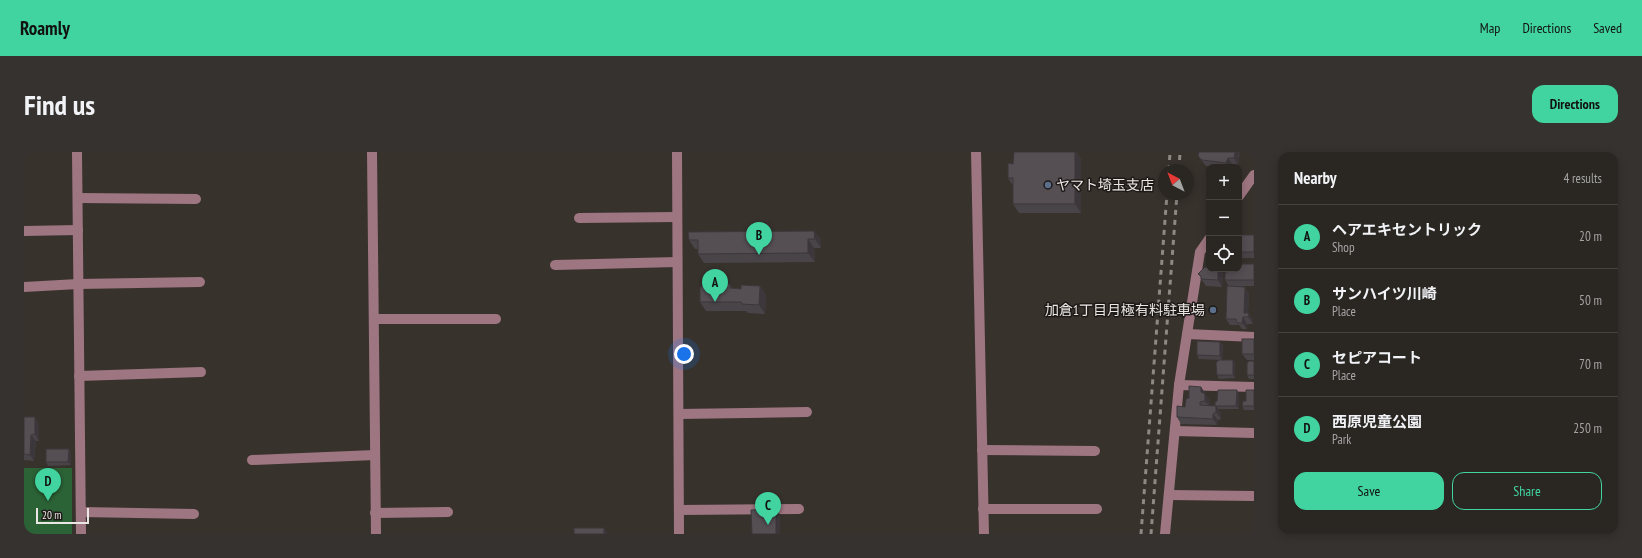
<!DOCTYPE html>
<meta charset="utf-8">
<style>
:root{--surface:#2a2622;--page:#36322f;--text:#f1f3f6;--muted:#a5a5a5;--line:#464340;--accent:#41d4a1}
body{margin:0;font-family:"PT Sans Narrow","Noto Sans JP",sans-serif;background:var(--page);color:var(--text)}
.controls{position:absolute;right:12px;top:12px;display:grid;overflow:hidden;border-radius:8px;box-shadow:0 2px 10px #0003}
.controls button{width:36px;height:36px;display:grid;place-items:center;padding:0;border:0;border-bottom:1px solid var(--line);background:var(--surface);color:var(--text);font:20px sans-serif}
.compass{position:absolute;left:1134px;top:12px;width:36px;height:36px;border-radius:50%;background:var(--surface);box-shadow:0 2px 10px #0003;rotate:318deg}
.scale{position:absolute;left:12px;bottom:10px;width:53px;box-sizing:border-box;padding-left:4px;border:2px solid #eae6e3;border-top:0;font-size:11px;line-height:14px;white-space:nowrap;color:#eae6e3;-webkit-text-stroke:3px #1d1a18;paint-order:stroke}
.you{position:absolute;left:660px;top:202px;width:14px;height:14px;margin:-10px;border:3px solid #fff;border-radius:50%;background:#1a73e8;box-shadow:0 0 0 6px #1a73e833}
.badge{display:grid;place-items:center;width:26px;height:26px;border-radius:50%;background:var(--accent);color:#111;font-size:13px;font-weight:700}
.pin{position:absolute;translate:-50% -33px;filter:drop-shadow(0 1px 2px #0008)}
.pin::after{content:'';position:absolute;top:21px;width:14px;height:12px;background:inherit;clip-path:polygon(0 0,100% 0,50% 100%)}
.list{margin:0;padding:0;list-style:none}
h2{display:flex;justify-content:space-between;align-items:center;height:52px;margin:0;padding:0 16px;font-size:17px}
h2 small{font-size:13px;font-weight:400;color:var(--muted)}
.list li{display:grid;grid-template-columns:26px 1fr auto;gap:12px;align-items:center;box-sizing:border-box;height:64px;padding:0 16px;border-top:1px solid var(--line)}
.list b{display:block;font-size:15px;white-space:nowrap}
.list p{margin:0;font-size:13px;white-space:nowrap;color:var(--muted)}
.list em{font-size:13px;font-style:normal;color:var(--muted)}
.actions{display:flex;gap:8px;padding:12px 16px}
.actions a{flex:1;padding:9px 0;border:1px solid var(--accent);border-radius:12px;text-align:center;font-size:14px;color:var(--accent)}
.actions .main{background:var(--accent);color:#111}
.icon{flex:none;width:22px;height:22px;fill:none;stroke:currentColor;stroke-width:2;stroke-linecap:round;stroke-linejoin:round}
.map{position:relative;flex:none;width:1230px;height:382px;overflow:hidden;border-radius:12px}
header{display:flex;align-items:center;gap:24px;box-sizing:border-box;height:56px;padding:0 20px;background:var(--accent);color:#111}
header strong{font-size:19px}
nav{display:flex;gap:22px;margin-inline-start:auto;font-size:14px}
.intro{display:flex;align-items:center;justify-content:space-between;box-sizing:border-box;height:96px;padding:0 24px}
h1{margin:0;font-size:28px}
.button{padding:10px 18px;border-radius:12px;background:var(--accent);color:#111;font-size:14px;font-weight:700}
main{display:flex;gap:24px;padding:0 24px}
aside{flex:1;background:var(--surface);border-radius:12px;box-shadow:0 2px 10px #0003}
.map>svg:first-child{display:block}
.green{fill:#2c6336}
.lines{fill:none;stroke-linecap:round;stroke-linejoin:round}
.minor{stroke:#9e7681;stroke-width:10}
.rail{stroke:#8e8985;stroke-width:3;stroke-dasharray:5 5;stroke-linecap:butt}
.wall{fill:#494448}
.shaded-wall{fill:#3c373b}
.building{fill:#554f54;stroke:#3c373b}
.service-dot{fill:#5c6f8a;stroke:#1d1a18;stroke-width:1.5}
.labels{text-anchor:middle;stroke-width:3;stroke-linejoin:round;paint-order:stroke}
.poi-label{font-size:14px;fill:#eae6e3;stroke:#1d1a18;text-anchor:start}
</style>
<header>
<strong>Roamly</strong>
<nav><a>Map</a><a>Directions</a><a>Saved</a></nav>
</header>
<div class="intro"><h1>Find us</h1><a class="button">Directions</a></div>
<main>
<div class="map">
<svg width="1230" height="382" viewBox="0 0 1230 382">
<rect width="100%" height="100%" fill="#38322d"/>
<rect class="green" x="0" y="316" width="48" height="66"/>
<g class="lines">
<g class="minor">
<polyline points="53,0 57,382"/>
<polyline points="348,0 352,382"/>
<polyline points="653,0 655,382"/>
<polyline points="952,0 960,382"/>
<polyline points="1215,44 1230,23"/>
<polyline points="54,46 172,47"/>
<polyline points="555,66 653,65"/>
<polyline points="0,79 54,78"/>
<polyline points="531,113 653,110"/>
<polyline points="0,135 54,132 176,130"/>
<polyline points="350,167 472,167"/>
<polyline points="1163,182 1230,185"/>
<polyline points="55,224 177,220"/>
<polyline points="1155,233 1230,235"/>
<polyline points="655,262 783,260"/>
<polyline points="1151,279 1230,281"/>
<polyline points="958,298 1071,299"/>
<polyline points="228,308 351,303"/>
<polyline points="1145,343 1230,344"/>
<polyline points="959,357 1073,357"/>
<polyline points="655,358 775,357"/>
<polyline points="57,360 170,362"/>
<polyline points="351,361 424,360"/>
<polyline points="1141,382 1155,233 1163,182 1176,100 1185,87"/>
</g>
<g class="rail">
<polyline points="1145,18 1146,0"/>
<polyline points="1155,18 1156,0"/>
<polyline points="1117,382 1143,42"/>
<polyline points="1127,382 1153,42"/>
</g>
</g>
<g class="wall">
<polygon points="990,0 1052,0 1057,7 1057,61 995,61 989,52 989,34 984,26 989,12"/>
<polygon points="1175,0 1216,0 1214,13 1208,12 1207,15 1182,14 1174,4"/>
<polygon points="1215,83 1230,83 1230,106 1218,106 1215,102"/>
<polygon points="797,87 797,96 790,96 791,110 680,111 674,102 674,97 671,97 665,88"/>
<polygon points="1230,112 1230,134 1213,134 1225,141 1224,161 1229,168 1229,172 1223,172 1223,177 1218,177 1215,173 1206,173 1202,167 1205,134 1201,128 1204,120"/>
<polygon points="1185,117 1196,117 1199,121 1198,135 1182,134 1177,127 1177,125 1174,122"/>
<polygon points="706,132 708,136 717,137 736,134 742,143 741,162 724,161 722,159 682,159 676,150"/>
<polygon points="1230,187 1230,208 1223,208 1218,202"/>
<polygon points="1199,193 1198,208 1175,207 1173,203"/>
<polygon points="1209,208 1211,211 1211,226 1195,227 1193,223"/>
<polygon points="1230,209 1230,227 1225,227 1223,223"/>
<polygon points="1177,235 1186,249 1186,254 1191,254 1215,242 1215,257 1194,257 1197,261 1197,267 1194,268 1193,273 1157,272 1153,265 1161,255 1165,246"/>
<polygon points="1230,238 1230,258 1220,258 1218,254"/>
<polygon points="0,265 15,272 15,289 12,289 10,309 0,308"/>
<polygon points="45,297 47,301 47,313 24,314 22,310"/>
</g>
<g class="shaded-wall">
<polygon points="1051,0 1052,0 1057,7 1057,61 1051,52"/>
<polygon points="1211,0 1216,0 1214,13 1210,6"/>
<polygon points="1204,6 1208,12 1207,15 1205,15 1202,11"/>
<polygon points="790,79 797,87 797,96 791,87"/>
<polygon points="784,87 790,96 791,110 784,101"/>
<polygon points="1194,117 1196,117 1199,121 1198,135 1194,128"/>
<polygon points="736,134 742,143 741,162 735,153"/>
<polygon points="1221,135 1225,141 1224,165 1220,161"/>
<polygon points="1225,161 1229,168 1229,172 1224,165"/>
<polygon points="1219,165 1223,172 1223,177 1218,171"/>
<polygon points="1196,190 1199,193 1198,208 1196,204"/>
<polygon points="1209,208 1211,211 1211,226 1209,223"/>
<polygon points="1177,235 1186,249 1186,255 1181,249 1177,240"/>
<polygon points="1213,238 1215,242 1215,257 1212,254"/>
<polygon points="1192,254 1197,261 1197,267 1192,260"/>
<polygon points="1189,262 1194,268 1193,273 1189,267"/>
<polygon points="11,265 15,272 15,289 11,282"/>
<polygon points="7,283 12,289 10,309 6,303"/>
<polygon points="45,297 47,301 47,313 44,310"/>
<polygon points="752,357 756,363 756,382 752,382"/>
<polygon points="580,376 584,382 580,382"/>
</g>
<g class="building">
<polygon points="990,0 1051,0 1051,52 989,52 989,26 984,26 984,11 989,12"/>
<polygon points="1175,0 1211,0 1210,6 1204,6 1202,11 1178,8 1174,4"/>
<polygon points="790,79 791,87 784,87 784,101 674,102 674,88 665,88 664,80"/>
<rect x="1215" y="83" width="15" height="17"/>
<polygon points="1215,112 1230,112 1230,128 1201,128 1201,120 1204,120 1204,117 1215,117"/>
<polygon points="1181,115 1185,115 1185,117 1194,117 1194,128 1177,127 1177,124 1174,122"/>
<polygon points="682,132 706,132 706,136 717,137 717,133 736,134 735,153 718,152 717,150 676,150 676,135"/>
<polygon points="1203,134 1221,135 1220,161 1225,161 1224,165 1219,165 1218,171 1213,171 1212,167 1202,167"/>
<rect x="1218" y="187" width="12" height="15"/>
<polygon points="1173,189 1196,190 1196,204 1173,203"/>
<polygon points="1195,208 1209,208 1209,223 1193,223 1192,211"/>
<polygon points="1225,209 1230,209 1230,223 1223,223 1223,211"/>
<polygon points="1165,234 1177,235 1177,240 1181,242 1181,249 1176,250 1176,253 1192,254 1192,260 1189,262 1189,267 1153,265 1153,254 1161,255 1162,247 1165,246"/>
<polygon points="1194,238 1213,238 1212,254 1191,254 1191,250 1193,249"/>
<polygon points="1222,238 1230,238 1230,254 1218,254 1219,249 1222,249"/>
<polygon points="0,265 11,265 11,282 7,283 6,303 0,302"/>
<polygon points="22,297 45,297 44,310 22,310"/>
<polygon points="752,357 752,382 728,382 727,358"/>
<rect x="550" y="376" width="30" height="6"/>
</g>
<g class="service-dot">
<circle cx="1024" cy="33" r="4"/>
<circle cx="1189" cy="158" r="4"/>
</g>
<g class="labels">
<g class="poi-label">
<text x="1032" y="38">ヤマト埼玉支店</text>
<text x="1181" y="163" text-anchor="end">加倉1丁目月極有料駐車場</text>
</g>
</g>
</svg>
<div class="controls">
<button>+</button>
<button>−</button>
<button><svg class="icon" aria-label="locate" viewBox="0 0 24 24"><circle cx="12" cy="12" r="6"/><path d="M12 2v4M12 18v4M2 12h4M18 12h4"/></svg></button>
</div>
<svg class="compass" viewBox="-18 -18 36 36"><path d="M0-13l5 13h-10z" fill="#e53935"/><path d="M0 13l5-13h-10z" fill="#a5a5a5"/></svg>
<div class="scale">20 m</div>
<div class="you"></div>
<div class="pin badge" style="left:691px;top:150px">A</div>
<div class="pin badge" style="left:735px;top:103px">B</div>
<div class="pin badge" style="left:744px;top:373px">C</div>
<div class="pin badge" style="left:24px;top:349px">D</div>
</div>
<aside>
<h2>Nearby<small>4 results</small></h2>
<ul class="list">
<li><span class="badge">A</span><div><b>ヘアエキセントリック</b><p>Shop</p></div><em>20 m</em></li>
<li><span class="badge">B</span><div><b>サンハイツ川崎</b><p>Place</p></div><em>50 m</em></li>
<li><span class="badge">C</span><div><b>セピアコート</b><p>Place</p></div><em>70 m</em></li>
<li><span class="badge">D</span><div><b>西原児童公園</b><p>Park</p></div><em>250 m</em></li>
</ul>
<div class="actions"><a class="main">Save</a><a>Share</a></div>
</aside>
</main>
